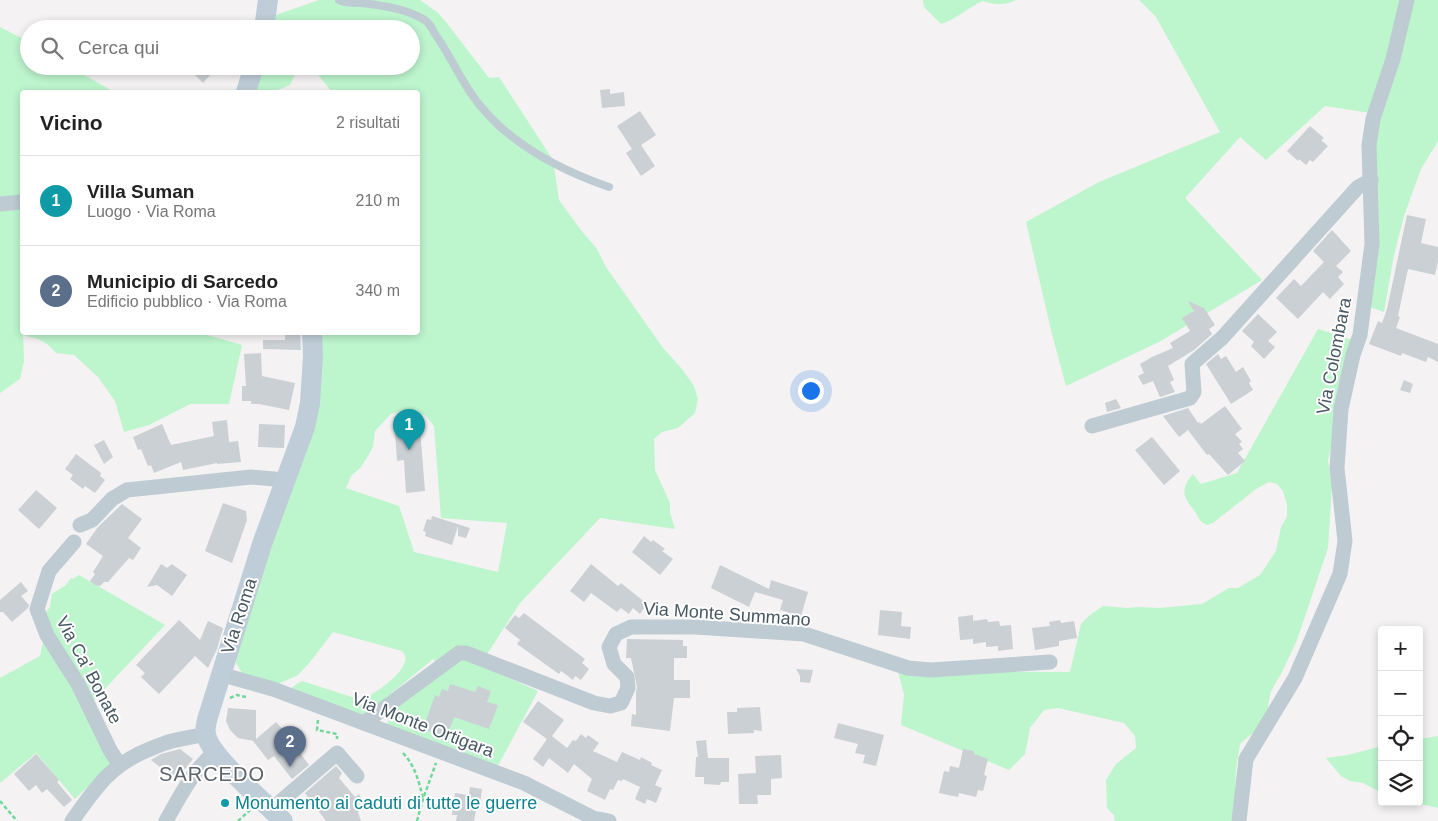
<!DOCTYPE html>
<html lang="it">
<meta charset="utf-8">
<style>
:root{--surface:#fff;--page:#f6f6f6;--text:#222;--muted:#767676;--line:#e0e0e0;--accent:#0588fc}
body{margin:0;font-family:Arial,sans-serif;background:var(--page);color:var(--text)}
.controls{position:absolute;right:15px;bottom:15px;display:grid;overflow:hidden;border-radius:5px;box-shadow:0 2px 8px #0003}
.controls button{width:45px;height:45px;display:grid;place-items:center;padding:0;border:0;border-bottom:1px solid var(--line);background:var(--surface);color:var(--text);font:25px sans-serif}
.you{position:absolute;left:810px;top:390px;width:18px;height:18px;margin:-12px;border:4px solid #fff;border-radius:50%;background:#1a73e8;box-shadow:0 0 0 8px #1a73e833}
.badge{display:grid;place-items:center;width:32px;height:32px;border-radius:50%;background:var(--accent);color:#fff;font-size:16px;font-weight:700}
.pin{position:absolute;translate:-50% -41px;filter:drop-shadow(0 1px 2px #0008)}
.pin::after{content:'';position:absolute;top:26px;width:18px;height:15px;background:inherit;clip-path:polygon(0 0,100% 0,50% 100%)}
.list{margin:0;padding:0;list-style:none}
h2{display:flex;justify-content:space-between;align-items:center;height:65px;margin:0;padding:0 20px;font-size:21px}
h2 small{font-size:16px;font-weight:400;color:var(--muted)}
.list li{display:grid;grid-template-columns:32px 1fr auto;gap:15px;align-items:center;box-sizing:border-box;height:90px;padding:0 20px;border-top:1px solid var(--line)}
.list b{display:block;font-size:19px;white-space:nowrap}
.list p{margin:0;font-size:16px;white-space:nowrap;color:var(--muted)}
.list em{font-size:16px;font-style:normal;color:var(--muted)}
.icon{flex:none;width:28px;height:28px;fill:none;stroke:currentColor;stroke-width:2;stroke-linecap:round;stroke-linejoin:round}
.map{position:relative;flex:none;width:1438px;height:821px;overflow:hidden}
.search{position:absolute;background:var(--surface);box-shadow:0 2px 8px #0003;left:20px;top:20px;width:400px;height:55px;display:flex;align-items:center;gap:12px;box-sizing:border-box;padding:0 18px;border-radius:28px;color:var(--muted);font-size:19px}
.panel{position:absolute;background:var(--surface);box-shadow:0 2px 8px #0003;left:20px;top:90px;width:400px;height:245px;border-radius:5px}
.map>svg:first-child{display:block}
.green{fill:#bdf5cd;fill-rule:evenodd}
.building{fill:#cbd0d5}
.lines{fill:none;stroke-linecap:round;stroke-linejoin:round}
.path{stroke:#70d89b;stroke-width:2.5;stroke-dasharray:4 2.5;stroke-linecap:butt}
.lane{stroke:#becbd3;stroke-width:8}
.street{stroke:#becbd3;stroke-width:15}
.secondary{stroke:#becdd7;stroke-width:20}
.culture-dot{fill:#0f9aa8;stroke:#fff;stroke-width:2}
.labels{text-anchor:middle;stroke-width:4;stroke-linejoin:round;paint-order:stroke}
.street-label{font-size:18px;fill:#475862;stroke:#fff}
.culture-label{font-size:18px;fill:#0d838f;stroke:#fff;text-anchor:start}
.quarter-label{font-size:20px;letter-spacing:1px;fill:#5d6368;stroke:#fff}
</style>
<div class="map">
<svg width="1438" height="821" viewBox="0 0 1438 821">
<rect width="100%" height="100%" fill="#f4f2f2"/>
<g class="green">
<path d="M319,0H420L437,12L446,22L489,78L499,77L553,160L559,200L580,229L597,249L606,267L663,348L682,369L694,386L698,399L695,413L678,428L662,432L654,439L655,470L670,503V513L675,529L600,518L520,603L480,665L538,691L494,773L387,732L390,707L442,669L433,659L370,711L364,715H356L291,688L302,681L361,700C373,695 418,666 402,651L333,632L310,662L298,675L276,685L244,676L236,663L237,651L320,333L418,332V92H332L311,66H411V29H269L273,16ZM404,410L425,415L434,426L441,518L507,523L498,572L414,552L399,506L346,488L351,476L361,467L368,456L373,447L375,431L391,414Z"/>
<path d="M923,0H1016C1006,5 994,5 983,1C968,7 957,19 941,24L924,7Z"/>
<polygon points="1139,0 1438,0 1438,141 1421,169 1404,216 1394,255 1384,312 1364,305 1377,114 1325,106 1266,160 1240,137 1185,198 1262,280 1159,342 1066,386 1051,330 1026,222 1099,182 1220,132 1156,17"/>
<polygon points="0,27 29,42 29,66 69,66 114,92 22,92 22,332 200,333 242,345 229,404 190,404 149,425 124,432 115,401 98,377 74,355 56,353 47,344 38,339 23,335 24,361 20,379 0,393"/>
<polygon points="259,66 299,66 290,85 273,92 251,92"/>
<path d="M1318,329L1353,340L1328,461L1332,486L1328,548L1297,640L1281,674L1271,691L1267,711L1254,732L1240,744L1236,769L1235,794L1238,821H1115L1114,815L1107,808L1106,780L1116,764L1136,748L1135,736L1124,723L1058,708L1044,710L1030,728L1025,754L1009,770L901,725L904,695L898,671L1070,672L1081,624L1090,615L1103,606L1128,608L1138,607L1160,608L1202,604L1229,588H1238L1260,575L1276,551L1281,527L1287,517V504L1283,491L1277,484L1269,482L1256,489L1213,523L1207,525C1198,521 1199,517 1194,510C1183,497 1180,489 1193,474L1201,484L1237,473Z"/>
<polygon points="79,575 165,625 83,712 115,760 75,799 36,753 0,783 0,678 40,656 48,618 44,615 50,607 52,594 66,585 71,578 73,579"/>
<polygon points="1438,736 1438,808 1412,802 1419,802 1419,739"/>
<polygon points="1382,746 1382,793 1363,783 1350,781 1341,776 1326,758 1348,755"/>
</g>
<g class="building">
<polygon points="186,66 209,66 214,71 203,83"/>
<polygon points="610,89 610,94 624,92 625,106 602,108 600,90"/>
<polygon points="640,111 656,135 641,145 655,166 641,176 626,153 632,149 617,126"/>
<polygon points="1310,126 1324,138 1321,140 1328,146 1313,162 1310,160 1306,165 1299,159 1298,161 1287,151"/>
<polygon points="1407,215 1426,219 1421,243 1438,247 1438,261 1435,275 1408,269 1398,316 1400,317 1396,328 1438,344 1438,362 1428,357 1426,362 1402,353 1401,356 1369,344 1378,321 1382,323 1387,309"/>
<polygon points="1332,230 1351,251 1336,266 1343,272 1338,277 1344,284 1330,299 1323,292 1298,319 1276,298 1294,279 1301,286 1324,262 1313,251"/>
<polygon points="1188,301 1204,308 1215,325 1209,329 1212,334 1194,350 1168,366 1174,380 1170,382 1175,392 1160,397 1153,381 1143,385 1138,376 1144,373 1140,364 1152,357 1173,348 1170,343 1190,331 1182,318 1194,311"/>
<polygon points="1258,314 1277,332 1268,341 1275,347 1264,359 1251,346 1254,342 1242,331"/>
<polygon points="285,332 300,332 301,350 263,349 263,340 285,340"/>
<polygon points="261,353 262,376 295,383 289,410 259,404 251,404 251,401 242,401 242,386 246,386 244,354"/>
<polygon points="1218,354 1221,359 1226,356 1236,372 1243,367 1251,381 1249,383 1253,390 1231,404 1206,364"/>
<polygon points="1404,380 1413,384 1410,393 1400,390"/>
<polygon points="1116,399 1121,408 1107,412 1105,403"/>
<polygon points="1225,406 1242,429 1235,434 1242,442 1239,444 1243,449 1238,453 1245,461 1228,475 1209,454 1207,455 1188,430 1179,437 1163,416 1188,408 1198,423 1200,422 1201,424"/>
<polygon points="419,416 425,491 406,493 404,460 397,461 394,417"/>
<polygon points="227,420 229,442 238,441 241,462 217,464 217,463 183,470 181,462 154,473 151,465 148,466 141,449 138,450 133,437 162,424 171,445 214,436 212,422"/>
<polygon points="259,424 285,425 284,448 258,447"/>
<polygon points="1152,437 1180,471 1164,485 1135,450"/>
<polygon points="104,440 113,457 104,464 94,445"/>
<polygon points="76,454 101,473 100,476 105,480 95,493 85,486 83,489 70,479 73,475 65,469"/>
<polygon points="36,490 57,508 39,529 18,510"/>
<polygon points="223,503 246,511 247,520 232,563 205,551"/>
<polygon points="122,504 142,519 128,538 141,548 133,560 129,558 108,582 104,582 100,586 95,585 90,581 95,574 93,572 103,556 86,544 98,527"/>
<polygon points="432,516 470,528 466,538 458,536 458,526 452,545 425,536 426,532 423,531 427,519 431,520"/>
<polygon points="644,536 651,542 653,540 665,549 662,551 673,559 660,575 632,552"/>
<polygon points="161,564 167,568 172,564 187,575 172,596 157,585 147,587"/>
<polygon points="591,564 618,586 621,583 647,604 640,614 633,608 629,614 621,608 617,612 591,593 584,602 570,591"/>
<polygon points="720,565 769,589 771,580 808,592 801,616 780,610 783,600 755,592 749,607 711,588"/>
<polygon points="21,582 28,591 21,596 29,605 28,608 12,622 3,612 0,612 0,600"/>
<polygon points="880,610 902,612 901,626 911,627 910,639 878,635"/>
<polygon points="524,613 585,659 582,663 589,669 581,680 575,676 573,680 561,671 559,674 517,644 520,640 505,628 515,615 519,618"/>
<polygon points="973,615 973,621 987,619 988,622 999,621 1000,626 1011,625 1013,649 998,651 998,646 986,647 986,642 973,644 973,639 960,640 958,617"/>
<polygon points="179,620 200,640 208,621 223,628 217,649 208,668 195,656 159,694 141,677 145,673 136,665"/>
<polygon points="1060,620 1061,623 1074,621 1077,638 1059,641 1059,646 1035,650 1032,628 1050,626 1049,622"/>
<polygon points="627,639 683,640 683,646 687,646 687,658 674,658 674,680 690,680 690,698 674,698 670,731 631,726 632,714 636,715 636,693 637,687 631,658 626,658"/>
<polygon points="796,669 813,670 810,683 800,682 800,676"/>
<polygon points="450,684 475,692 478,686 491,691 487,702 498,705 489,729 454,717 447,737 423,729 435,695 439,697 442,689 448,691"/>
<polygon points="538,701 564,720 552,736 567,748 573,740 576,741 581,734 586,738 588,735 599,743 593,751 617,762 622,752 640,760 641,757 652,763 651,765 662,770 655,785 662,788 656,803 647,799 645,804 635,799 640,787 623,779 622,781 618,780 613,790 610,789 605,800 587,791 592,779 574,764 568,773 549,758 543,767 533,759 547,739 523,722"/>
<polygon points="760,707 762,731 754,730 754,733 728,734 727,712 737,712 737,708"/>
<polygon points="228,708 256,710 256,739 276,722 292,740 291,741 309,765 292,779 274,756 268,760 253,741 254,741 238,738 230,730 226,721"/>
<polygon points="838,723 884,735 876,766 863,763 865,755 855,753 858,744 834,738"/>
<polygon points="706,740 708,758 729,758 729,782 721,782 720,785 704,784 704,777 695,777 696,757 698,757 696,741"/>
<polygon points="180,749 193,759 176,780 151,760 161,754"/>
<polygon points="963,749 974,751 974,754 988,759 984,775 987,776 983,791 978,790 976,797 959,793 958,797 939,793 944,771 949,772 950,766 959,768"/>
<polygon points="36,754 59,780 57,782 72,800 64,807 47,789 42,793 36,785 29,791 14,774"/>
<polygon points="781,755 782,778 771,779 771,795 757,795 758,804 739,804 738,774 756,773 755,756"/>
<polygon points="336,766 342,773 339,778 355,797 359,794 364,804 360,807 362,809 358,812 361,821 326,821 305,793"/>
<polygon points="470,787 482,789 480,805 477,804 474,821 456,821 457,815 452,815 455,793 469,795"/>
</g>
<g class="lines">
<g class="path">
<polyline points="230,698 237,695 246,697"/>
<polyline points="318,720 317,730 337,734 337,739"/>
<path d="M403,753C415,766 419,781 423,799"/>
<polyline points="0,801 17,821"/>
<polyline points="238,821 250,810"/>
<polyline points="417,821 423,799 436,763"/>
</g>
<path class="lane" d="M339,0C345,4 353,2 361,3C381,5 409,9 426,21C430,24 433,30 435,34C448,52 458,74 470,92C502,140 557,169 609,187"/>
<g class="street">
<polyline points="0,204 22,202"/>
<polyline points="1092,426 1190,398 1194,392 1192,364 1222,338 1358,187 1371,180"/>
<polyline points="80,525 92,520 112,499 127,490 251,477 286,480"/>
<polyline points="74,542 49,571 37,609 47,635 78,684 110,750 119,764"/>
<polyline points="220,674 273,689 524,783 593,818 609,821"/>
<polyline points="364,723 459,653 466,653 594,703 610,706 621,703 628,688 627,677 614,664 609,647 616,634 631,627 696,627 804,634 908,668 931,670 1050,662"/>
<polyline points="272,809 337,753 357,776"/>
<path d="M72,821C96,787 110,765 150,749C157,746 164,743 172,741C183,738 194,737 206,734"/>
<path d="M166,821C180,796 193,770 215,752"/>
<polyline points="1239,821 1246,759 1295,678 1340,574 1345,541 1337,468 1341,409 1353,355 1360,335 1372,244 1369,145 1373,119 1393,59 1407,0"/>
</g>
<g class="secondary">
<polyline points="264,29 268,0"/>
<polyline points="246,92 254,66"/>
<path d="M283,821C266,803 209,756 206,734C204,726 209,714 211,707L262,544L305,427L310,403L313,356L312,332"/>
</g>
</g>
<circle class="culture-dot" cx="225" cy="803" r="5"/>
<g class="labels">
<g class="street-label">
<text transform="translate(1334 356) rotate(-79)" y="6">Via Colombara</text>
<text transform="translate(727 614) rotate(4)" y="6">Via Monte Summano</text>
<text transform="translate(239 616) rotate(-72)" y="6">Via Roma</text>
<text transform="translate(89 670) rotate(62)" y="6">Via Ca' Bonate</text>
<text transform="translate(423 725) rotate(21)" y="6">Via Monte Ortigara</text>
</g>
<g class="culture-label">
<text x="235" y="809">Monumento ai caduti di tutte le guerre</text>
</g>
<g class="quarter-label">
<text x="212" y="781">SARCEDO</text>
</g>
</g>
</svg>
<div class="controls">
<button>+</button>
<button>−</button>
<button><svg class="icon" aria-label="locate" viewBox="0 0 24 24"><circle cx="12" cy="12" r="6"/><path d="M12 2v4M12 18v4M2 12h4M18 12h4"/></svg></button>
<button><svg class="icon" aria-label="layers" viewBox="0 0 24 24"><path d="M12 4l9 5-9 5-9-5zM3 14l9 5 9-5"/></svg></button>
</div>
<div class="you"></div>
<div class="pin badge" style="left:409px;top:450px;background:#0f9aa8">1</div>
<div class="pin badge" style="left:290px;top:767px;background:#5c6f8a">2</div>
<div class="search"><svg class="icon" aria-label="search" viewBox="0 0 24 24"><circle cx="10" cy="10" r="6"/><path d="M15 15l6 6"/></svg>Cerca qui</div>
<section class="panel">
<h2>Vicino<small>2 risultati</small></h2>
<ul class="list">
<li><span class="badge" style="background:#0f9aa8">1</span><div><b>Villa Suman</b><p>Luogo · Via Roma</p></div><em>210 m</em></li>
<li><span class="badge" style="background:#5c6f8a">2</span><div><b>Municipio di Sarcedo</b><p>Edificio pubblico · Via Roma</p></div><em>340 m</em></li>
</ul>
</section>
</div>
